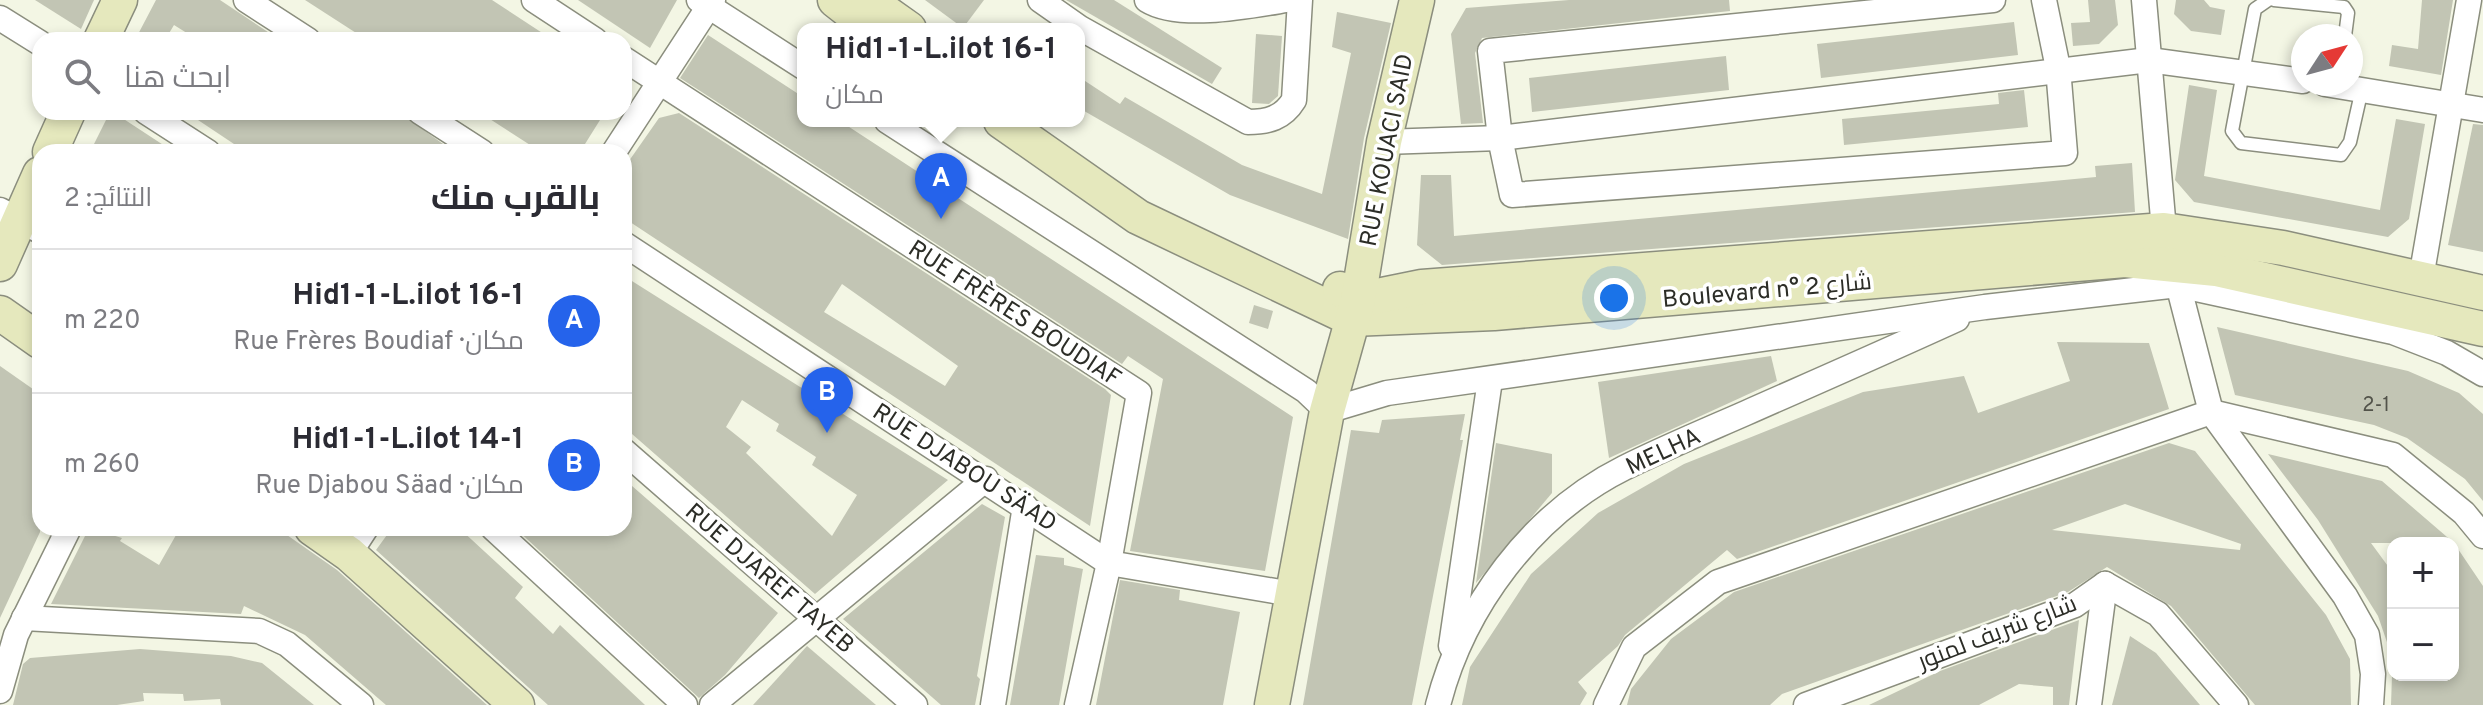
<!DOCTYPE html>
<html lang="ar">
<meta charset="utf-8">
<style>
:root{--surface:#fff;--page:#f2f2f3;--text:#2b2b33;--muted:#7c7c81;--line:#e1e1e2;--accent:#2563eb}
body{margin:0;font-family:Overpass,Cairo,sans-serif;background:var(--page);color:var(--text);direction:rtl}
.controls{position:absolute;right:24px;bottom:24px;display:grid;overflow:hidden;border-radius:16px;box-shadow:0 4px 12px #0003}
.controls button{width:72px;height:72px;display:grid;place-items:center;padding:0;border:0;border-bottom:2px solid var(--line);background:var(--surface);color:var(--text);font:40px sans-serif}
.compass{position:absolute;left:2291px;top:24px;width:72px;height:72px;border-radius:50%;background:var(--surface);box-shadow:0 4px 12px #0003;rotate:54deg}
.you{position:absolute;left:1614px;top:298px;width:28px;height:28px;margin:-20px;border:6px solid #fff;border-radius:50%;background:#1a73e8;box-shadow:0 0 0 12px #1a73e833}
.badge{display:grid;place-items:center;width:52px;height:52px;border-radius:50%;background:var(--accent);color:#fff;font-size:26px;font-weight:700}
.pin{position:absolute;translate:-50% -66px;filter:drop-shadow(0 2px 4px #0008)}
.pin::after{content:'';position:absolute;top:42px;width:28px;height:24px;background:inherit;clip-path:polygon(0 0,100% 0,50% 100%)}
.popup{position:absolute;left:797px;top:23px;width:288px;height:104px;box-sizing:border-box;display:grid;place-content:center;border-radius:16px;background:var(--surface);filter:drop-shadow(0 2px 6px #0005);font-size:26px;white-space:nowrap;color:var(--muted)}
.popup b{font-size:30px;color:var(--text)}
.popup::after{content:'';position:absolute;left:50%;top:100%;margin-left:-16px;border:16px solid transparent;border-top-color:var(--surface)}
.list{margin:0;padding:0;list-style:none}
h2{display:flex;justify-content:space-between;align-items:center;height:104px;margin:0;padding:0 32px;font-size:34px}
h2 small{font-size:26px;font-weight:400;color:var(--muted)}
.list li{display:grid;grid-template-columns:52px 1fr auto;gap:24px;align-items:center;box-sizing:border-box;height:144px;padding:0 32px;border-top:2px solid var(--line)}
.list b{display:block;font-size:30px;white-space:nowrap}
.list p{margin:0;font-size:26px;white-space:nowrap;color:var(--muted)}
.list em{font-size:26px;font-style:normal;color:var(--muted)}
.icon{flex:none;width:44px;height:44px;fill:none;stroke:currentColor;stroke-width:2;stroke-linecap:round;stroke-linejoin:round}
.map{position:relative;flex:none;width:2483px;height:705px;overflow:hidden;direction:ltr}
.search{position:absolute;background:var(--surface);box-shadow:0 4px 12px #0003;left:32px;top:32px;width:600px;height:88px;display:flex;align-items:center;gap:20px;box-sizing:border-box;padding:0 28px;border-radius:24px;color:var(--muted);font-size:30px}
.panel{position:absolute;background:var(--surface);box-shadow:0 4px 12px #0003;left:32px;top:144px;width:600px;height:392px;border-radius:24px;direction:rtl}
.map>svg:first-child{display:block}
.building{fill:#c2c5b4;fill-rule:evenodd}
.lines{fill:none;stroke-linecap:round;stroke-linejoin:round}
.lane-casing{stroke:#8b8e7e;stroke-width:15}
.street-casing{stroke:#8b8e7e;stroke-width:27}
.secondary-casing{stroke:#8b8e7e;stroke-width:37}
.lane{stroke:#fff;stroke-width:12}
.street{stroke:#fff;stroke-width:24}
.secondary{stroke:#e5e8bd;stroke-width:34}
.labels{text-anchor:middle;stroke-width:7;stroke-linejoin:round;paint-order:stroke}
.number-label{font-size:20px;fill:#52534a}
.street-label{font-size:24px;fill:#2c2d27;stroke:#fff}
</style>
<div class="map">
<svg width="2483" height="705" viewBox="0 0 2483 705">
<rect width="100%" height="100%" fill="#f3f6e4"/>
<g class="building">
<polygon points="35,0 94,0 81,29"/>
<polygon points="156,0 220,0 280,40 198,40 174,25 165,40 135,40"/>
<polygon points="305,0 492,0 553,40 367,40"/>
<polygon points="578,0 677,0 650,48"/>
<polygon points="925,0 984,0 963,28"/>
<polygon points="1066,0 1114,0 1222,68 1212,84"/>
<polygon points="1569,0 1729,0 1730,11 1482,38 1475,53 1483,123 1461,124 1451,34 1466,8"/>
<polygon points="2088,0 2115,0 2118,25 2099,44 2073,46 2071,23 2090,22"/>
<polygon points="2176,0 2204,0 2210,7 2225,10 2221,35 2191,31 2174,14"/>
<polygon points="2422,0 2453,0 2441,75 2389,66 2392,45 2418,49"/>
<polygon points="1337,12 1391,23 1364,138 1348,239 1230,195 1079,108 1079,77 1120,104 1125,97 1242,165 1322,194 1351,53 1332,47"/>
<polygon points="2014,22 2018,55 1821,78 1817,44"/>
<polygon points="1256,34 1282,36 1278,96 1269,104 1252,103"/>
<polygon points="708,35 803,97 803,121 840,121 1293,417 1265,571 1130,551 1163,379 1128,356 1122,364 680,78"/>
<polygon points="1726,56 1729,90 1532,112 1529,78"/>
<polygon points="2189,85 2217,90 2204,176 2380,210 2396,119 2425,124 2409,219 2388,237 2194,202 2175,180"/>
<polygon points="2024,90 2028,127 1844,145 1842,119 1999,104 1998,93"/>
<polygon points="110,112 113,112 174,152 90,152"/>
<polygon points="186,112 399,112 454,152 246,152"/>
<polygon points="479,112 605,112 580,152 541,152"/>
<path d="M679,113L1105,389L1111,395L1090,526L624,218V168L659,118ZM842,284L958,366L945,386L824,312Z"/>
<polygon points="2473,124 2483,125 2483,252 2448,245"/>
<polygon points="2132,163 2135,212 1442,265 1417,245 1421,175 1451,175 1454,236 2096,177 2095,166"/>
<path d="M624,276L948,480L815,594L624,427ZM742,400L779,424L776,431L816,457L812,465L857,495L832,536L746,453L751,447L726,427Z"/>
<polygon points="1254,305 1273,311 1268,329 1249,323"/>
<polygon points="2217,327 2408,371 2459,393 2483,414 2483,501 2465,479 2407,438 2374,425 2235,395"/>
<polygon points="2057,342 2149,343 2169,409 1737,559 1727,550 1625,635 1618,646 1578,682 1587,693 1580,705 1462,705 1470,667 1531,574 1598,513 1684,464 1863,392 1964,376 1978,413 2070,381"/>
<polygon points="1771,356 1777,381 1609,458 1598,382"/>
<polygon points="0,366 40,394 40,532 0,618"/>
<polygon points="1465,414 1460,440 1463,440 1412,705 1303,705 1351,430 1379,433 1382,420"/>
<polygon points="1496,443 1552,454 1552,493 1476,583"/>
<path d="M2169,443L2195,451L2326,615L2350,659L2351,705H2255L2171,606L2107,567L2068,592L1782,694L1770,705H1627L1631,689L1671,639L1734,592ZM2125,504L2241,544L2240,550L2052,530Z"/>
<polygon points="2268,454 2382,481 2454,543 2483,586 2483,705 2391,705 2392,675 2453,675 2453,543 2371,543 2393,573 2393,651 2390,651 2378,616 2318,520"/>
<polygon points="624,479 778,613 725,675 699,698 515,528 624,528"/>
<polygon points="982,504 1005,517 977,676 980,679 975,705 941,705 843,619"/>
<polygon points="89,528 122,538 120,541 159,565 180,528 277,528 337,570 487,705 386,705 305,635 244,606 241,614 51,604"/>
<polygon points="392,528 459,528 523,587 515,598 553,634 560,625 645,705 548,705 376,550"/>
<polygon points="1036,555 1064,558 1064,565 1083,569 1059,705 1010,705"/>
<polygon points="1120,580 1180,590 1179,600 1240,612 1223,705 1096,705"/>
<polygon points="2079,620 2069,705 2053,705 2053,687 2019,684 1979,705 1869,705 1940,671"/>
<polygon points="2130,636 2156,653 2200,705 2112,705"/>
<polygon points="807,646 876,705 753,705"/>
<polygon points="140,649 231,656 262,663 314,705 221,705 220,699 184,701 183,694 143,693 144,701 117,705 13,705 23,664 30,658"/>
</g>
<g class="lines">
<defs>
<g id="lane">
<polyline points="2268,0 2255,9 2232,131 2241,143 2341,155 2350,142 2362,89"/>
<polyline points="2274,0 2344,7 2348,13 2345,36"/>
</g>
<g id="street">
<polyline points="246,0 308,40"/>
<polyline points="534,0 595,40"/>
<polyline points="699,0 803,67"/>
<path d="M1040,0L1080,28L1248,122C1268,122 1283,118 1294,100L1300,0"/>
<path d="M1147,0C1179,20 1250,6 1286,0"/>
<polyline points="1993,0 1490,51 1500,138 1512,195 2065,153 2058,68 2044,0"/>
<polyline points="2144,0 2164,230 2211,412 2345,596 2367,635 2373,674 2371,705"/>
<polyline points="0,18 40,43"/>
<polyline points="624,59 1139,393 1109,563 1077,705"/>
<polyline points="2325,84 2483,110"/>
<polyline points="146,112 208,152"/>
<polyline points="420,112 482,152"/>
<polyline points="887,121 1306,391 1327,411 1387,393 1985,307 2178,285 2393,332 2447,353 2483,374"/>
<polyline points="1384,142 1500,138 2149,60 2303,81"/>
<polyline points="614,152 713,0"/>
<polyline points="0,210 40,231"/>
<polyline points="624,244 1109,563 1292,594"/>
<polyline points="2421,278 2469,0"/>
<polyline points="624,451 915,705"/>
<polyline points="493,528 685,705"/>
<polyline points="349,554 366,528"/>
<polyline points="24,618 259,631 287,644 361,705"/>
<polyline points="1451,646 1490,380"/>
<polyline points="0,691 16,635 69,528"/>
<polyline points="712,705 986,479"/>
<polyline points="993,705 1025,506"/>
<path d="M1438,705C1463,607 1532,514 1624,468C1664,448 1705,431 1746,413C1816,382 1887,351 1957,319"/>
<polyline points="1606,705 1634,647 1718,582 2211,412 2393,455 2464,513 2483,536"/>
<polyline points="1806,705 2075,605 2105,584 2158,614 2236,705"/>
<polyline points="2089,705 2105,584"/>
</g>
<g id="secondary">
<polyline points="835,0 872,29"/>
<polyline points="868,0 909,29"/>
<polyline points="101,40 120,0"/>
<polyline points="1001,121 1138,217 1352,319 1494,313 2125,260 2216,269 2483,329"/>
<polyline points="50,152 68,112"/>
<polyline points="0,264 40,174"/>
<polyline points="1340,289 1358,300 1422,287 2164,230 2283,248 2483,293"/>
<polyline points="0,313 40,341"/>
<polyline points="312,528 349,554 517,705"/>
<polyline points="1272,705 1327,411 1358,300 1384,142 1417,0"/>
</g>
</defs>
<use href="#lane" class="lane-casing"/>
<use href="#street" class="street-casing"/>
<use href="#secondary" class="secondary-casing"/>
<use href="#lane" class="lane"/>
<use href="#street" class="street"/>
<use href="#secondary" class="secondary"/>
</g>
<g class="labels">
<g class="number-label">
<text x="2376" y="411">2-1</text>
</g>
<g class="street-label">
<text transform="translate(1386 150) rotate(-79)" y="8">RUE KOUACI SAID</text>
<text transform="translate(1767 290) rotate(-5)" y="8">Boulevard n° شارع 2</text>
<text transform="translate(1015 313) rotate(33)" y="8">RUE FRÈRES BOUDIAF</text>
<text transform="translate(1663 451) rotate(-25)" y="8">MELHA</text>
<text transform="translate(965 467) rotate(33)" y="8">RUE DJABOU SÄAD</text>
<text transform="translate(770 578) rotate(41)" y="8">RUE DJAREF TAYEB</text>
<text transform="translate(1997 632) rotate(-21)" y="8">شارع شريف لمنور</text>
</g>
</g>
</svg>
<div class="controls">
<button>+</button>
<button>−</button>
</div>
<svg class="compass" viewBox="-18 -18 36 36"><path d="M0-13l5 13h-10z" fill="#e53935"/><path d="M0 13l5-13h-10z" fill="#7c7c81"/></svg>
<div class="you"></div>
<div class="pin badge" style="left:941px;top:219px">A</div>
<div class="popup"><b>Hid1-1-L.ilot 16-1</b>مكان</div>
<div class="pin badge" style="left:827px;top:433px">B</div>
<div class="search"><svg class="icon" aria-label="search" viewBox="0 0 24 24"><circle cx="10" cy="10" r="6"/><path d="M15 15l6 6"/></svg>ابحث هنا</div>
<section class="panel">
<h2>بالقرب منك<small>النتائج: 2</small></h2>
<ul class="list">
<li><span class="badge">A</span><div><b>Hid1-1-L.ilot 16-1</b><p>مكان · Rue Frères Boudiaf</p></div><em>220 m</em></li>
<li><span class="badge">B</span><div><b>Hid1-1-L.ilot 14-1</b><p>مكان · Rue Djabou Säad</p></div><em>260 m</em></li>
</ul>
</section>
</div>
